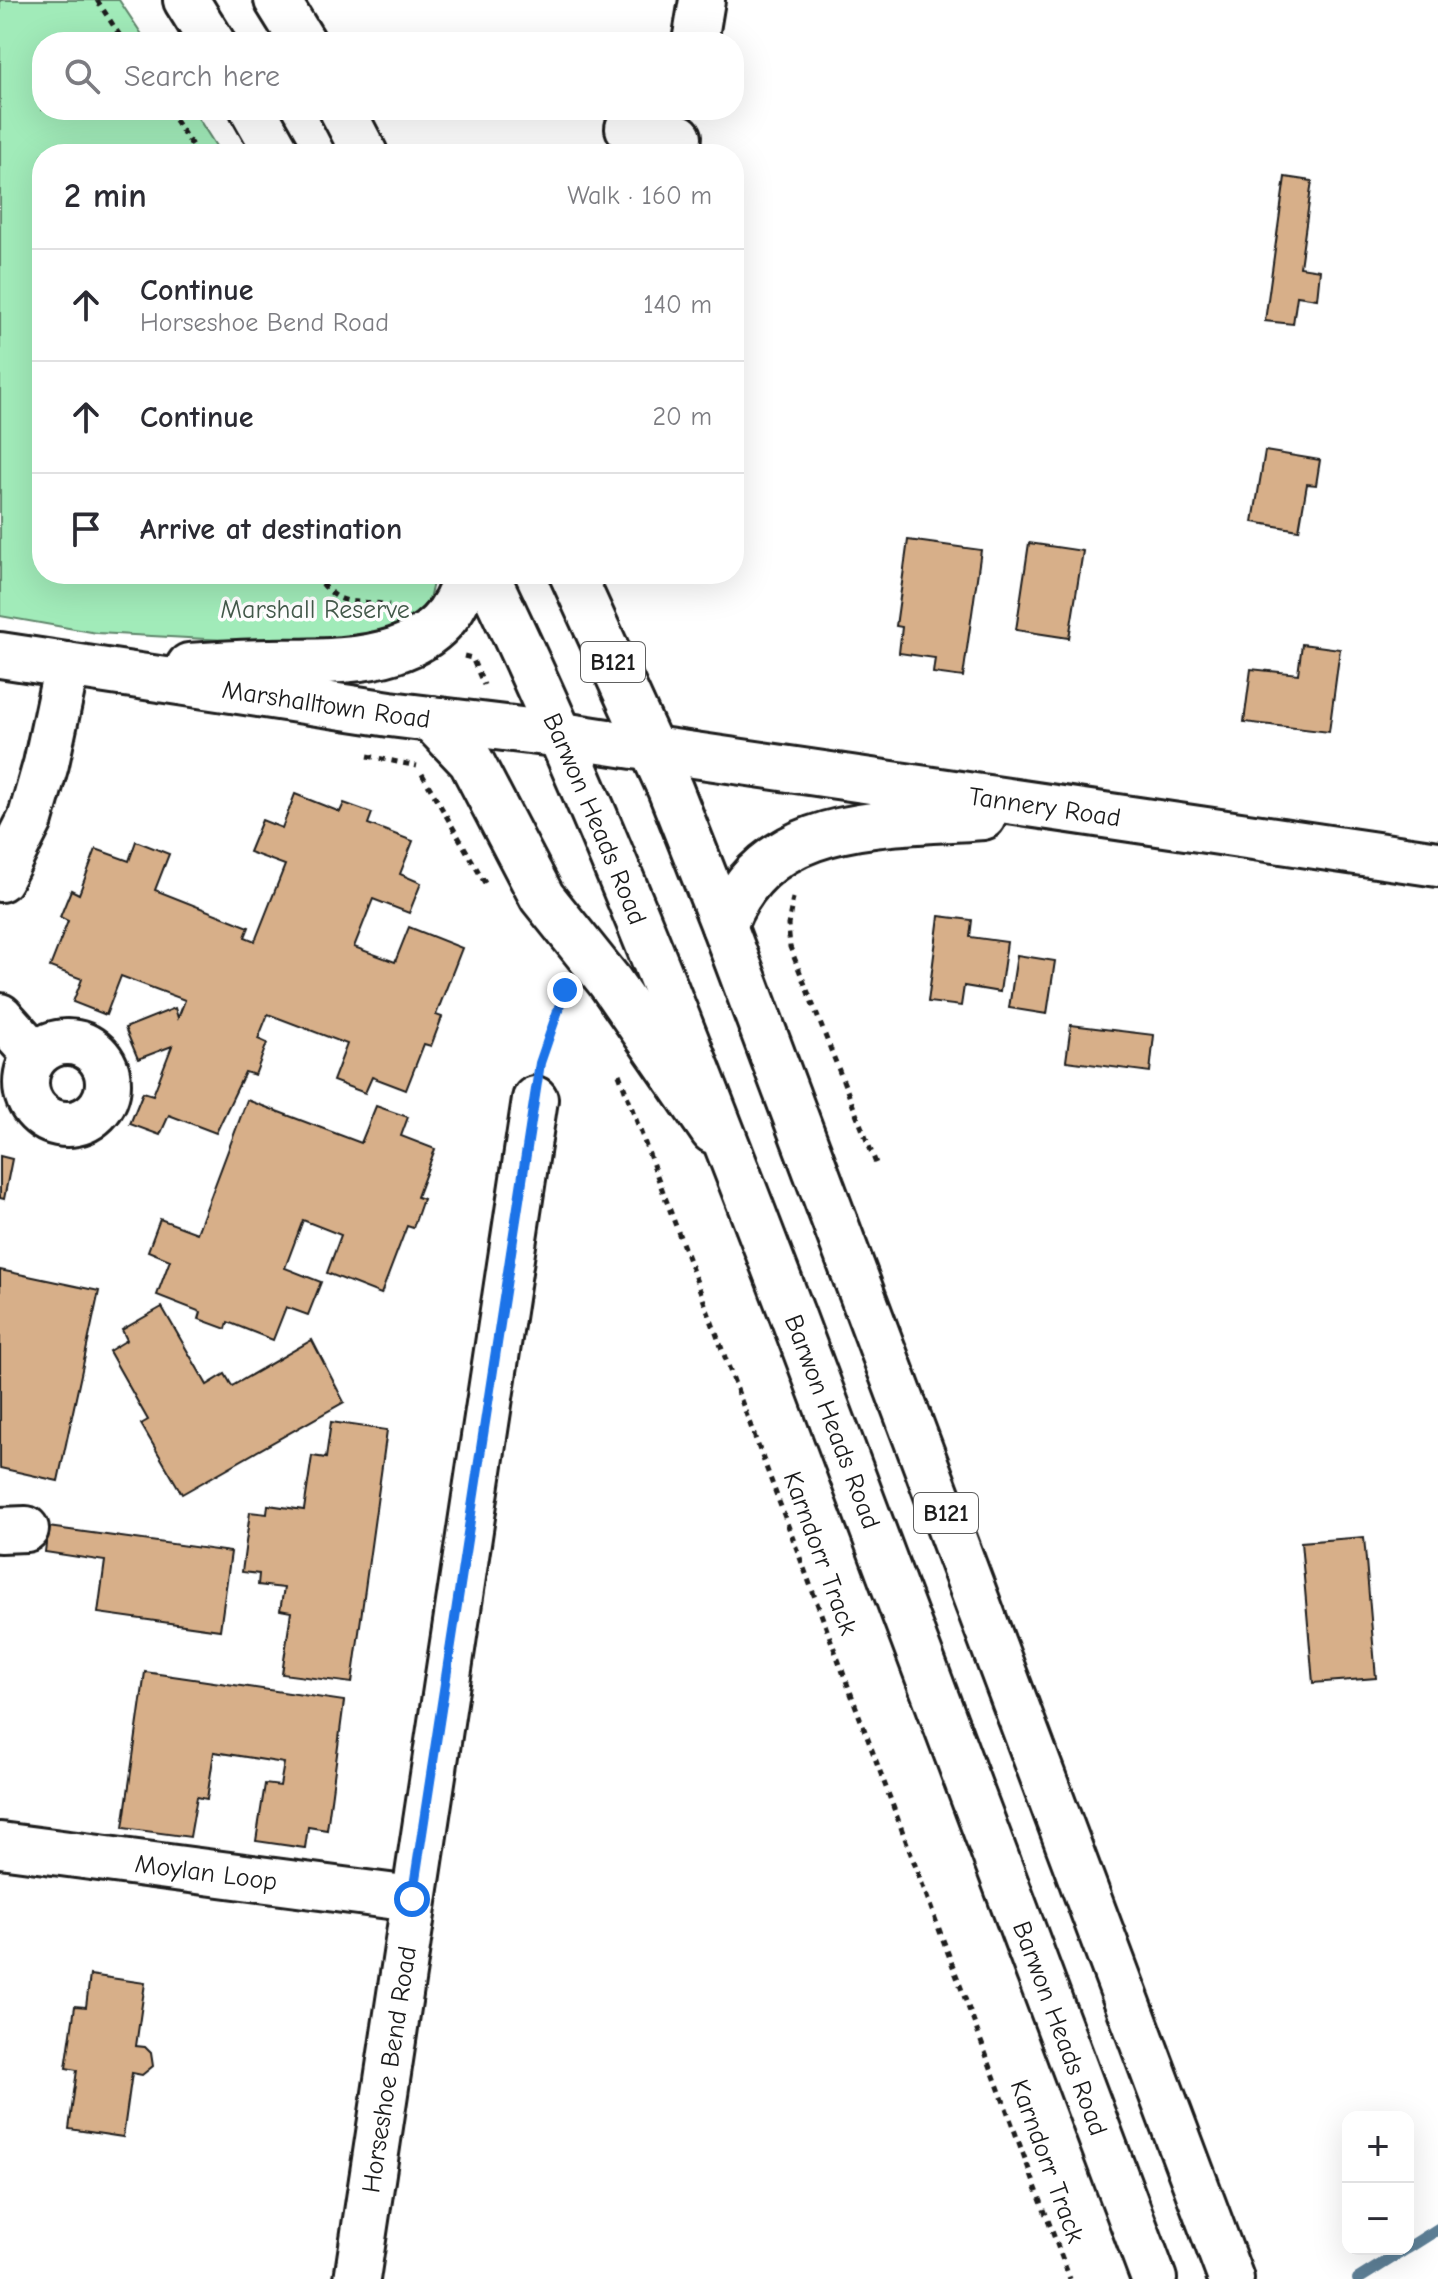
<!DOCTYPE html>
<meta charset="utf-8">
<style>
:root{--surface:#fff;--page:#f2f2f3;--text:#2b2b33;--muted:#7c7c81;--line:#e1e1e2}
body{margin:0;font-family:"Comic Neue",sans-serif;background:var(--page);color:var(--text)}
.controls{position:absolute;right:24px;bottom:24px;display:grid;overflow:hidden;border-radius:16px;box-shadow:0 8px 32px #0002}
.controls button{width:72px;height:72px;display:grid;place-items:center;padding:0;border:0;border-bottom:2px solid var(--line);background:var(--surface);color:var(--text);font:40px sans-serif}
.stop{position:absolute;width:24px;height:24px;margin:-18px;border:6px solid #1a73e8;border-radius:50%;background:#fff}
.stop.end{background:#1a73e8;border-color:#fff;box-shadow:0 2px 8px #0008}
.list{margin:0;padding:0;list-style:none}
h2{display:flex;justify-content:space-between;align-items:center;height:104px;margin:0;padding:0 32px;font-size:34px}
h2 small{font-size:26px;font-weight:400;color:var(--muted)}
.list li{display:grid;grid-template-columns:52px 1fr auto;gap:24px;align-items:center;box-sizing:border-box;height:112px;padding:0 32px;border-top:2px solid var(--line)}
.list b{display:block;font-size:30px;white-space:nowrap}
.list p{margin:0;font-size:26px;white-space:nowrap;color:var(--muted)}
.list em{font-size:26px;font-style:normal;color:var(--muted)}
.icon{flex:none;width:44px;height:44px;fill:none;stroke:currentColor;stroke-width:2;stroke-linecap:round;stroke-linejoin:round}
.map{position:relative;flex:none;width:1438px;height:2279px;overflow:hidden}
.search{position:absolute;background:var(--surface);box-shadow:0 8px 32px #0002;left:32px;top:32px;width:712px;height:88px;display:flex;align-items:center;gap:20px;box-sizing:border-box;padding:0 28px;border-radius:32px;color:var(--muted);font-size:30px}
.panel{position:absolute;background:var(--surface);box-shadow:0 8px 32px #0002;left:32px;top:144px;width:712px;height:440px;border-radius:32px}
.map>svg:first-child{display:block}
.green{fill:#a1ebb9;stroke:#5e846a;stroke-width:2}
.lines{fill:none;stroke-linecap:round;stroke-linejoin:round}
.stream{stroke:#5d7f96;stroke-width:12}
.building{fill:#d7af89;stroke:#1c1c1c;stroke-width:2}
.minor-casing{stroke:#1c1c1c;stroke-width:50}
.major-casing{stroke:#1c1c1c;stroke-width:50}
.path{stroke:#1c1c1c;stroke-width:5;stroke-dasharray:6 6;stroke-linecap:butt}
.minor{stroke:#fff;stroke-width:44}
.major{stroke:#fff;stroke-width:44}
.route{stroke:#1a73e8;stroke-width:10}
.labels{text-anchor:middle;stroke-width:7;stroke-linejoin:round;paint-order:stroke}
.shield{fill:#fff;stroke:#606060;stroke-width:2}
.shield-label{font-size:24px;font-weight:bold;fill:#1c1c1c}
.park-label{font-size:26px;fill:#445a4b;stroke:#fff}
.street-label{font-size:26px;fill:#1c1c1c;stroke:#fff}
</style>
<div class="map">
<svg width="1438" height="2279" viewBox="0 0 1438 2279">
<rect width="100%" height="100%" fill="#fff"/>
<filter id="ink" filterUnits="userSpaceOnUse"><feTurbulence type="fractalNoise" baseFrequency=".0125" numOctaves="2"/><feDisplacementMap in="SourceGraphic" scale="16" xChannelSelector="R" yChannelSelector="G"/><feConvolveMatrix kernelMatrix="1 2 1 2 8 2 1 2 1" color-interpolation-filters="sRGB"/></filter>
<g filter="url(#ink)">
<polygon class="green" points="0,0 119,0 147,42 42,42 42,110 193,110 221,154 42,154 42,574 435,574 429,600 416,614 394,631 360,644 297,644 97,633 0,616"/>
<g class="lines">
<g class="stream">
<polyline points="1408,2248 1438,2229"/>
<polyline points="1358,2279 1406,2249"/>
</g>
</g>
<g class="building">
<polygon points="1285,177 1312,181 1300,267 1320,270 1317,299 1297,296 1293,324 1265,321"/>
<polygon points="1265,451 1320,460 1316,485 1307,484 1299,530 1253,522"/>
<polygon points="908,540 981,550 963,677 933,673 935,658 899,653 902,627 896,626"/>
<polygon points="1029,543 1083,551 1069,638 1016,630"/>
<polygon points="1302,644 1340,649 1329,732 1244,722 1251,669 1298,674"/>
<polygon points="295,794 340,812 344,803 372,813 368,824 413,841 400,874 421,883 409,913 373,899 354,947 395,962 409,927 462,948 436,1015 442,1017 431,1046 424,1044 406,1090 372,1077 365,1093 333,1081 347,1044 268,1014 258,1039 267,1043 255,1075 245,1072 216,1133 169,1115 160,1135 130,1124 143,1092 153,1095 172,1046 138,1059 125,1028 175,1008 178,1018 185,1000 121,976 106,1015 73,1002 82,979 50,967 68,921 60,917 71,890 79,894 96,849 129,861 136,841 169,854 155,890 249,927 245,937 255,941 285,865 249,852 262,820 282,828"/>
<polygon points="939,916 972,920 970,937 1007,942 1000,992 964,986 961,1006 928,1002"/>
<polygon points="1017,955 1055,961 1047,1014 1009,1008"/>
<polygon points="1071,1025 1154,1035 1150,1072 1066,1061"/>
<polygon points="247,1100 361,1143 376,1106 408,1117 401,1136 435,1149 417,1197 423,1199 413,1228 407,1226 381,1294 327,1273 341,1235 303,1220 285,1268 321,1282 308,1315 286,1307 273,1340 228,1322 226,1329 199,1319 201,1312 157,1295 170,1260 148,1251 160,1219 197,1233"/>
<polygon points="0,1156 12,1159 4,1199 0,1198"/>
<polygon points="0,1270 99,1291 58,1481 0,1468"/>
<polygon points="162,1307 207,1385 225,1374 232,1386 312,1340 344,1402 182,1494 141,1424 148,1420 109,1351 127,1340 122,1330"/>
<polygon points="331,1422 387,1430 352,1683 282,1674 291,1612 280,1610 284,1588 258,1585 259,1574 242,1572 250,1512 267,1514 268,1505 304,1510 312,1456 326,1458"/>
<polygon points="48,1527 231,1552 220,1630 98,1613 105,1561 45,1552"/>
<polygon points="1364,1537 1376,1678 1313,1683 1301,1542"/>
<polygon points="145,1672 344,1701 327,1830 308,1827 305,1848 256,1841 265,1784 280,1786 284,1763 214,1752 207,1799 197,1797 190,1837 123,1828"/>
<polygon points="90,1975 145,1983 136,2046 145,2047 151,2053 153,2066 142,2075 132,2073 123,2137 69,2129 77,2070 66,2068 75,2006 86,2007"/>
</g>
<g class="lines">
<defs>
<g id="minor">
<polyline points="695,42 702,0"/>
<polyline points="628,128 679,137"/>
<path id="s1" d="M0,655L390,714L562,735"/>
<path d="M189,666C216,664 243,662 270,662C345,661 444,667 466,574"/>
<polyline points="431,719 471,761 542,897 610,982 713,1131"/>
<path id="s2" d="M653,749L1438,864"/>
<polyline points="0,879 30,820 46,764 67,665"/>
<path d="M724,926C765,815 883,825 983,817"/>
<polyline points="0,1016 35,1055"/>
<circle cx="67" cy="1083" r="41"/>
<polyline points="0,1530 26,1529"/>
<path id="s3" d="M0,1845L412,1899"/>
<path id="s4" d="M357,2279L535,1099"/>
</g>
<g id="major">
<polyline points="186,0 212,42"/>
<polyline points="277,0 303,42"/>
<polyline points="253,110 278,154"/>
<polyline points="342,110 365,154"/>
<path id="s5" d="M486,574C602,815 696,1064 792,1314C914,1635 1034,1957 1154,2279"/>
<polyline points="572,574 670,789 724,926 1231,2279"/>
<polyline points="562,735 653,749"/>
</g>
</defs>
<use href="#minor" class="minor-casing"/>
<use href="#major" class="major-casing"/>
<g class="path">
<polyline points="97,0 124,42"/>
<polyline points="168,110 198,154"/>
<path d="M315,574C341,611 351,598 389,605"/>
<polyline points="464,656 472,658 484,685"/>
<polyline points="368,756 417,766"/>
<polyline points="422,774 485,883"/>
<polyline points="793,898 788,925 790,947 877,1166"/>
<polyline points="542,1059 564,993"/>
<polyline points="619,1074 1070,2279"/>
</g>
<use href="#minor" class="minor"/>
<use href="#major" class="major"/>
</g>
</g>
<g class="lines" filter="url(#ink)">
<polyline class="route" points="412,1899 540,1063 565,990"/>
</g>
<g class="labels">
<g class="shield">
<rect x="581" y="642" width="64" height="40" rx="6"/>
<rect x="914" y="1493" width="64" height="40" rx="6"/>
</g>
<g class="shield-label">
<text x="613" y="670">B121</text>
<text x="946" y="1521">B121</text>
</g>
<g class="park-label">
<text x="315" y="618">Marshall Reserve</text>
</g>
<g class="street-label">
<text dy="9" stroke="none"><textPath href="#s1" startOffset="330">Marshalltown Road</textPath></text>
<text dy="9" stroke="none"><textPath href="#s2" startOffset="396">Tannery Road</textPath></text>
<text dy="9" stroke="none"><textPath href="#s5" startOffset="268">Barwon Heads Road</textPath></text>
<text dy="9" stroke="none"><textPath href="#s5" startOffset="916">Barwon Heads Road</textPath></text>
<text transform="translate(821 1553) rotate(70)" y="9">Karndorr Track</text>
<text dy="9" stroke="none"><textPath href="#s3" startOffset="208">Moylan Loop</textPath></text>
<text dy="9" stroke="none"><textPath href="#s5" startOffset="1564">Barwon Heads Road</textPath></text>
<text dy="9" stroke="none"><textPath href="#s4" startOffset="212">Horseshoe Bend Road</textPath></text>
<text transform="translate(1048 2161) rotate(70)" y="9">Karndorr Track</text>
</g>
</g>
</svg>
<div class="controls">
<button>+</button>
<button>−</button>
</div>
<div class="stop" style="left:412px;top:1899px"></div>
<div class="stop end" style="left:565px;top:990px"></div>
<div class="search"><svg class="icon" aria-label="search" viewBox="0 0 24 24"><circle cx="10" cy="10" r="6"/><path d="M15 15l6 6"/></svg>Search here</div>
<section class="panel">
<h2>2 min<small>Walk · 160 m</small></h2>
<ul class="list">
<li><svg class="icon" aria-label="ahead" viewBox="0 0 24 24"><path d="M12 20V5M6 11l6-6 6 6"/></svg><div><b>Continue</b><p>Horseshoe Bend Road</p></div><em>140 m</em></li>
<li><svg class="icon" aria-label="ahead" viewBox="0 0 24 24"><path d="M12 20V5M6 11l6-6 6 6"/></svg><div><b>Continue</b></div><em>20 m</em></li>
<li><svg class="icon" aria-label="arrive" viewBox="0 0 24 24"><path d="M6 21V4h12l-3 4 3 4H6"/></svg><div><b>Arrive at destination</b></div></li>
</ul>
</section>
</div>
